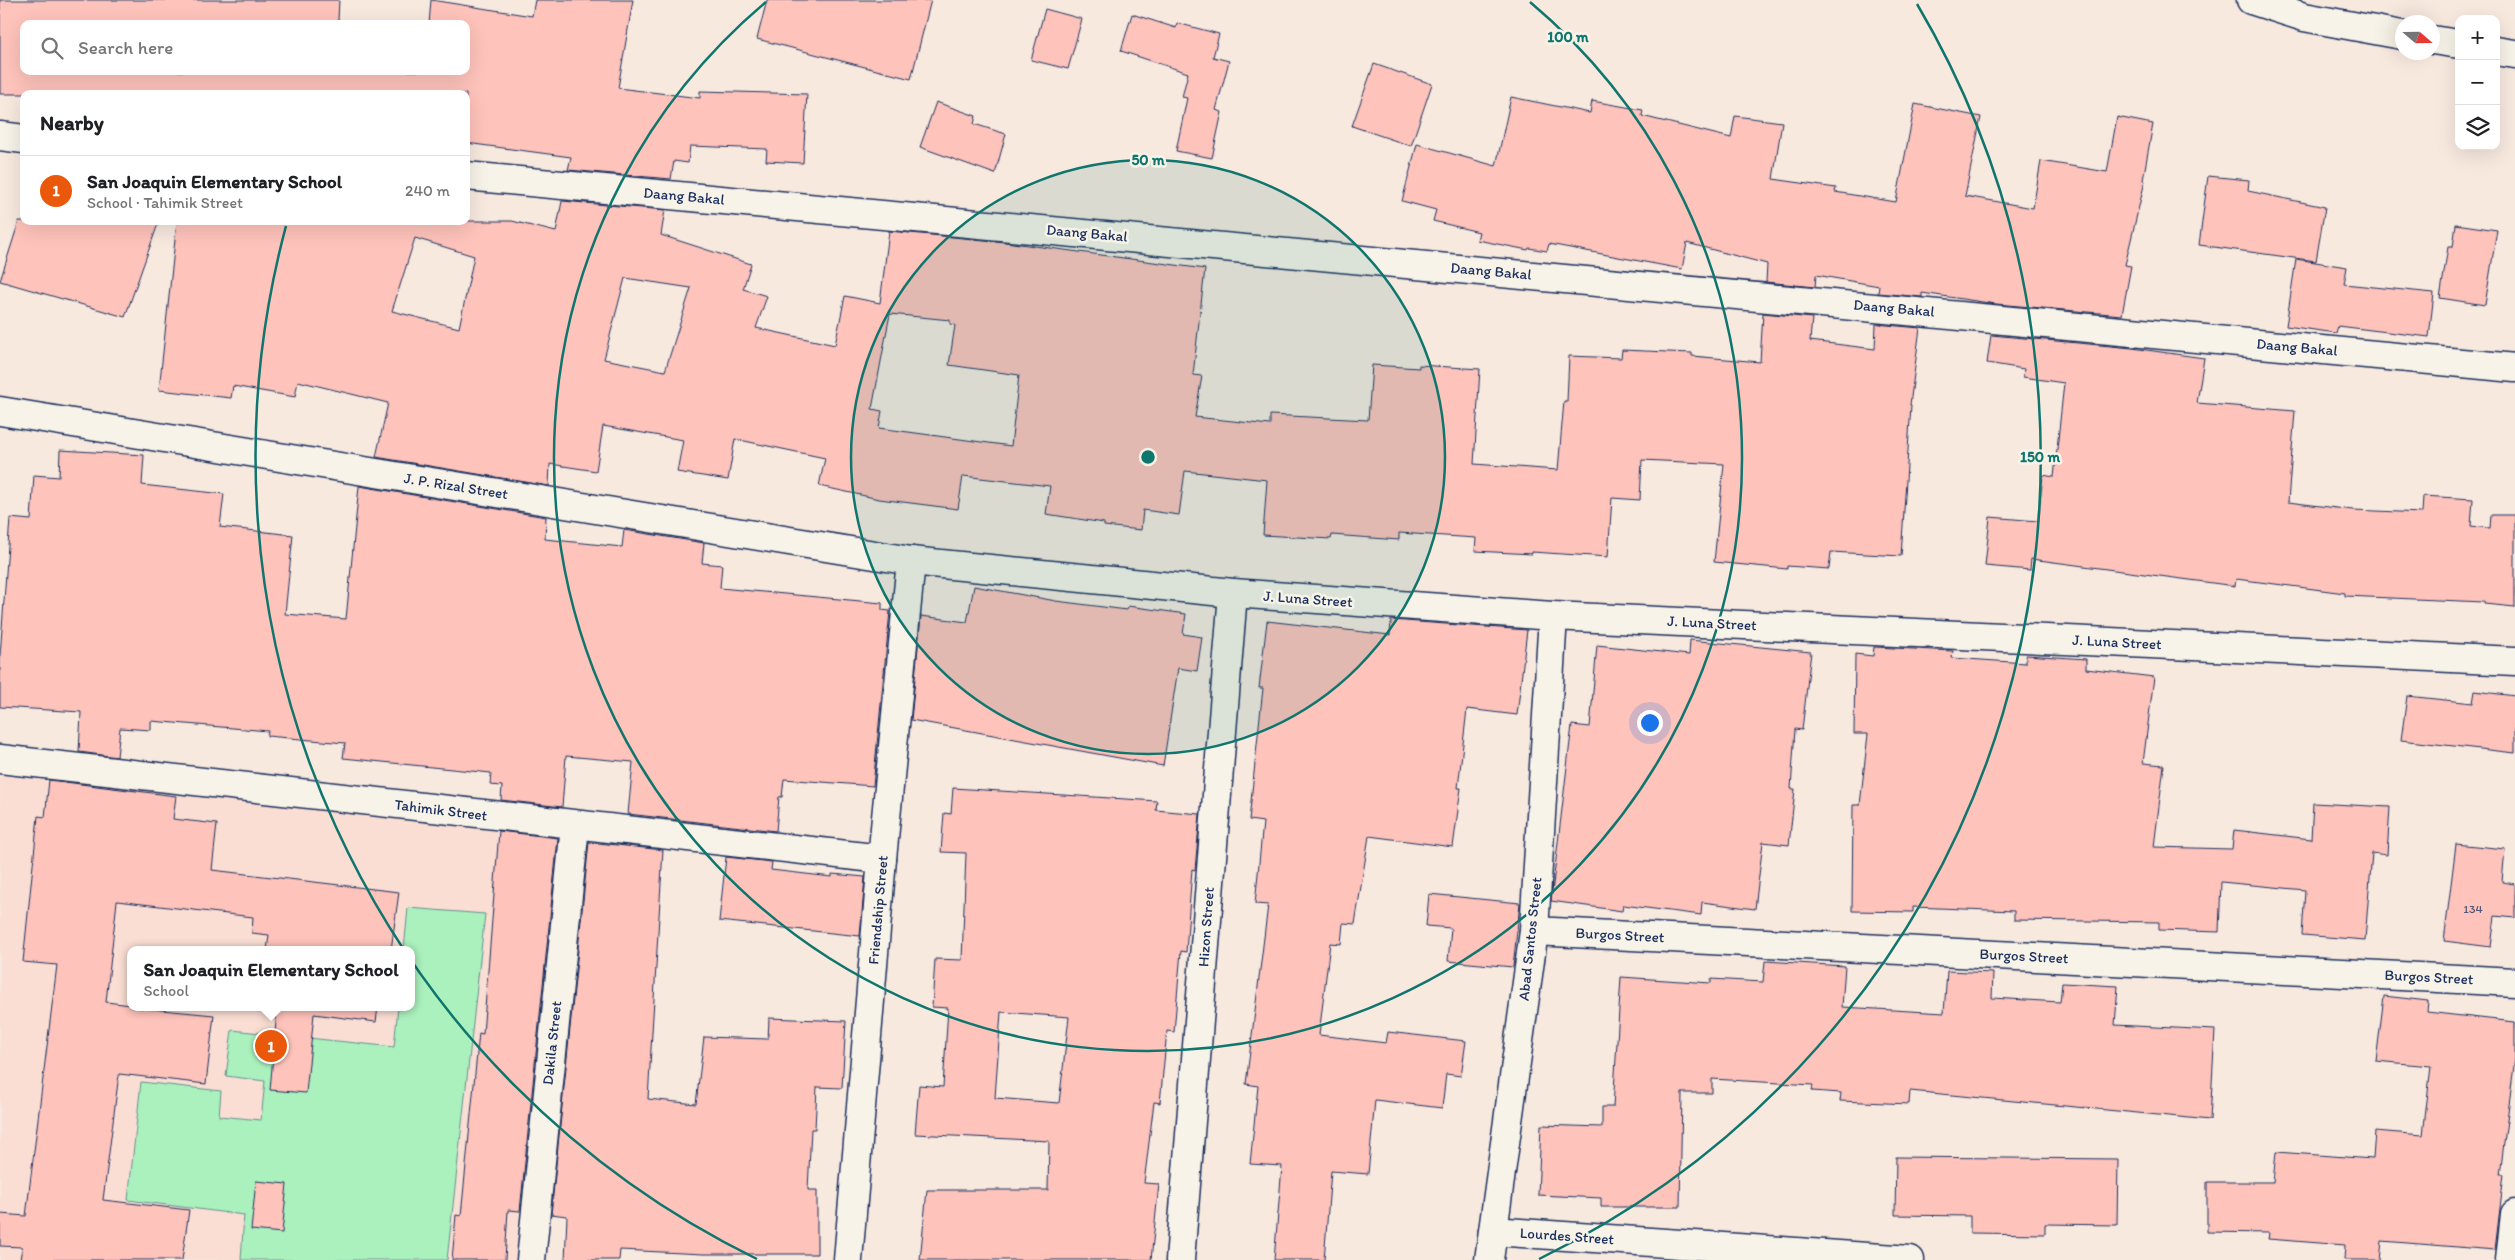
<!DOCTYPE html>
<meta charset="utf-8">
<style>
:root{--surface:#fff;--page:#f6f6f6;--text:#202124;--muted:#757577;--line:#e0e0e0;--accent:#ea580c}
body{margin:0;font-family:Itim,sans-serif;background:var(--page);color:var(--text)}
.controls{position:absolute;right:15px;top:15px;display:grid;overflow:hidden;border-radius:10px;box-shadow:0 5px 20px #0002}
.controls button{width:45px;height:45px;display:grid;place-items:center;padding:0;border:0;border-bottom:1px solid var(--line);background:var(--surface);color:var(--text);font:25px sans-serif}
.compass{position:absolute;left:2395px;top:15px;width:45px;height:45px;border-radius:50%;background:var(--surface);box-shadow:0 5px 20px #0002;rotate:110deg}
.you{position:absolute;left:1649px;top:722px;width:18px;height:18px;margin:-12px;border:4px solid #fff;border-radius:50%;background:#1a73e8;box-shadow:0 0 0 8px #1a73e833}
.badge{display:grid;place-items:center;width:32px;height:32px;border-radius:50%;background:var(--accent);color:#fff;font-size:16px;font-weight:700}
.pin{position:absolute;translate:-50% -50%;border:2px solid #fff;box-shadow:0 1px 5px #0006}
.popup{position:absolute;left:127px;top:946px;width:288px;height:65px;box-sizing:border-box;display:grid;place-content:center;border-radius:10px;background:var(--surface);filter:drop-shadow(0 1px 4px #0005);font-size:16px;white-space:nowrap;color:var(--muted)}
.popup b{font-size:19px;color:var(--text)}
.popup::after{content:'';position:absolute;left:50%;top:100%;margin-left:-10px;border:10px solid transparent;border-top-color:var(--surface)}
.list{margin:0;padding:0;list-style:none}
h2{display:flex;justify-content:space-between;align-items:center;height:65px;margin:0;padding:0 20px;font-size:21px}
h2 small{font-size:16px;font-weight:400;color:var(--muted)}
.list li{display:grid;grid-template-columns:32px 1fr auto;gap:15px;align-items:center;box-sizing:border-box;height:70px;padding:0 20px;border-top:1px solid var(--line)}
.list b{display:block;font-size:19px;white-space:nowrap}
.list p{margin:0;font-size:16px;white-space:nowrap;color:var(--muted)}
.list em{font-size:16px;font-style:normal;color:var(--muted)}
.icon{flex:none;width:28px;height:28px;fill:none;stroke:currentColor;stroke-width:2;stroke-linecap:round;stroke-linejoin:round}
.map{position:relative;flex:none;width:2515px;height:1260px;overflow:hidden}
.search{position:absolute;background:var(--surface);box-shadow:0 5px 20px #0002;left:20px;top:20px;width:450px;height:55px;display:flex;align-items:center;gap:12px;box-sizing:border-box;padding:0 18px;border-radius:10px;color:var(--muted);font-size:19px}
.panel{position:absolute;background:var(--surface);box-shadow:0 5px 20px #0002;left:20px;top:90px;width:450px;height:135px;border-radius:10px}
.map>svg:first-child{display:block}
.built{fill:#faded4;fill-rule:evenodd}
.green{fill:#abf1be;stroke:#63908e}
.building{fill:#fec3bb;stroke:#1b2f5e;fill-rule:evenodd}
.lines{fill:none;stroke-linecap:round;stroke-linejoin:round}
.minor-casing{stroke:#1b2f5e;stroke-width:31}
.highway-casing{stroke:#1b2f5e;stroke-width:31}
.minor{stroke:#f7f3e8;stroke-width:28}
.highway{stroke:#f7f3e8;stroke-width:28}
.ring{fill:none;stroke:#0f766e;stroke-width:2.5}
.labels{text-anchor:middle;stroke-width:5;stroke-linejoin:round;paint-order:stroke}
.number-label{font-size:12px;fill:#545475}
.street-label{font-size:15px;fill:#1b2f5e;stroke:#f7f3e8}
.centre{fill:#0f766e;stroke:#f7f3e8;stroke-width:2.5}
.ring-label{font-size:15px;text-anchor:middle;font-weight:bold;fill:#0f766e;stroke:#f7f3e8;stroke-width:5;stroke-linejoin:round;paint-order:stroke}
</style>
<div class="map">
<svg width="2515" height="1260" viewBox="0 0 2515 1260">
<rect width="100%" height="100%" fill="#f8e9df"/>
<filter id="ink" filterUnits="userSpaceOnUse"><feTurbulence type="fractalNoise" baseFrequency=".02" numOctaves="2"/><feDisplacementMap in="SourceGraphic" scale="10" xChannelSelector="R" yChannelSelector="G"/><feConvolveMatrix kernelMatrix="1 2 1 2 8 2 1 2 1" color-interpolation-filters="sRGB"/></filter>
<g filter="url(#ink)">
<path class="built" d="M0,775L560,832L526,1260H0ZM131,950H411V1007H131Z"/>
<polygon class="green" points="408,908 485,914 447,1260 241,1260 244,1215 128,1200 141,1082 221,1091 219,1116 261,1120 265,1081 226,1076 232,1030 394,1047 398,1007 411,1007 411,950 404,950"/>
<g class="building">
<polygon points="0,0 339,0 338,20 364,24 24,24 24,71 466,71 466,24 429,24 431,0 532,16 535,0 633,0 618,88 700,98 700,91 807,94 803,163 766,161 767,149 690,146 688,163 674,161 671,179 568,170 571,157 466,143 466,94 0,94"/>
<polygon points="767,0 931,0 911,79 757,39"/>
<polygon points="1045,9 1082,19 1068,69 1031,60"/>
<polygon points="1132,14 1176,28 1177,23 1219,34 1213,57 1229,61 1216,110 1222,112 1212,158 1176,151 1187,98 1182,97 1188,73 1121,51"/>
<polygon points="1374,64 1432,84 1411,146 1352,126"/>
<polygon points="1511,97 1590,113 1592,101 1643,110 1642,116 1731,138 1735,116 1782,122 1773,179 1836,188 1835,192 1896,202 1915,104 1981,117 1965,196 2033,208 2041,161 2107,172 2117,117 2153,124 2143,180 2145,181 2125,265 2131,266 2122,315 1996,304 1922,293 1922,297 1878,293 1879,286 1816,275 1815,287 1766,282 1767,264 1687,243 1682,269 1549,244 1547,251 1529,248 1528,250 1477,240 1479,232 1433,221 1436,210 1402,201 1417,144 1496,166"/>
<polygon points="936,102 976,116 974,124 1006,134 995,174 920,147"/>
<polygon points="2208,176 2249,180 2248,191 2325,207 2316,261 2199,245"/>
<path d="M562,201L665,210L661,235L751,264L743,289L767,296L756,328L835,345L845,296L880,303L889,231L1005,242L1205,269L1193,375L1202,376L1195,417L1270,425V415L1368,420L1372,365L1419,368V365L1480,369L1474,464L1558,470L1564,401H1567L1569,356L1621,358L1622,350L1692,353V356L1760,362L1763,313L1812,318L1810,341L1875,349L1876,324L1920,328L1910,405H1911L1901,556L1831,552L1829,569L1787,566V569L1714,562L1724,464L1642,460L1640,500L1612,498L1608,557L1532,552V554L1475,551L1476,538L1399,533V540L1332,535L1331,539L1263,535L1267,480L1185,471L1179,515L1143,510L1141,530L1104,526V523L1046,514L1050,486L963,476L958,509L879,499L819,486L825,458L735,439L728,480L677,472L683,440L603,426L596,471L550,464L549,486L376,457L388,403L298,381L295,397L233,386L231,398L159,390L177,221H512L556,232ZM415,238L474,256L459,328L392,311ZM625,278L691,288L665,371L604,359ZM890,314L950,320V324L955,325L949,365L1019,375L1011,446L879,428L882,411L872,409Z"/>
<polygon points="19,221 159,221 125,317 0,281"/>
<polygon points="2456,224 2497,230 2485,305 2440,298 2448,247 2453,247"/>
<polygon points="2296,259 2347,267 2344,284 2434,293 2429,337 2338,326 2336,333 2286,326"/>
<polygon points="1991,335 2132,348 2204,358 2197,403 2295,411 2288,502 2353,510 2422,513 2423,496 2473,499 2471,526 2490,528 2491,515 2515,515 2515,607 2484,604 2484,602 2345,596 2345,593 2236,579 2235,586 2031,559 2030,570 1985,566 1990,517 2038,521 2043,475 2054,477 2064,383 2023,377 2024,369 1987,363"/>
<polygon points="60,450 144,455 142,485 224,494 220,527 293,535 285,614 346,619 359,486 546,517 545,539 622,547 624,530 704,543 702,563 722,565 720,588 882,603 882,610 890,611 873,786 784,779 782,797 779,797 776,831 628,814 633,762 566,756 562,807 501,800 502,786 490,785 491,773 343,758 345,743 267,736 268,731 151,721 151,730 120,728 117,757 79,752 81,712 0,707 0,656 10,518 31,520 34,475 59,477"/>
<polygon points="974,586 1056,601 1127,610 1128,606 1186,614 1183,634 1202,637 1197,671 1178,668 1163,766 911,720 921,616 967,622"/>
<polygon points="1391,620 1527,630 1517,715 1467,709 1458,788 1461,788 1453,847 1369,836 1355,924 1343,923 1341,944 1330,943 1319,1035 1386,1043 1388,1032 1466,1041 1461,1076 1446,1074 1442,1108 1375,1100 1368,1174 1331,1171 1324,1260 1274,1260 1282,1166 1250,1164 1258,1086 1246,1084 1268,905 1255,904 1263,822 1249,820 1263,688 1259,688 1267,621 1390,635"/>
<polygon points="1690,640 1811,652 1802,730 1795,729 1791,789 1795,789 1789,845 1763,842 1755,909 1702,902 1701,915 1623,905 1622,911 1551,901 1572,725 1590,727 1597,645 1689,655"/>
<polygon points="1874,647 1953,651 1952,658 2026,663 2026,655 2086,659 2086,669 2154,677 2143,763 2164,765 2154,847 2232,849 2234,830 2311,839 2313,803 2390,807 2387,855 2372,853 2365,940 2302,935 2305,890 2221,882 2219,932 2159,930 2159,922 2014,920 2014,911 1913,907 1913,912 1852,911 1853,805 1860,805 1868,734 1854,734 1855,654 1873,656"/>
<polygon points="2475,691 2515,696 2515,753 2401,740 2407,696 2473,703"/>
<polygon points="49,780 176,796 173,819 217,824 212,870 399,892 391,950 267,950 269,935 252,933 253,917 117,901 106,1002 131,1005 131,1007 214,1015 206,1084 119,1074 103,1200 189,1210 182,1260 20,1260 22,1247 0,1246 0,1214 26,1216 57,965 23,962 38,816 45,817"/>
<path d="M953,788L1157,801L1156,810L1200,814L1195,870L1192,869L1186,952L1181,951L1174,1032L1167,1031L1160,1103L1154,1102L1144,1183L1159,1184L1151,1260H920L927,1190H1048L1049,1141L915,1134L919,1085L943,1087L948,1008L932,1007L935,959L962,960L966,853L941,852L944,813L951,814ZM1001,1012L1069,1017L1059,1103L995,1098Z"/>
<polygon points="499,831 558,838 520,1211 508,1210 505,1260 452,1260 456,1215 461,1216 479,1033 483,1034"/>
<polygon points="589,842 663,850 648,1099 696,1104 704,1037 768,1039 769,1018 846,1021 842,1088 817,1087 815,1129 811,1129 808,1190 817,1190 817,1254 703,1254 620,1250 619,1260 565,1260 567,1216 551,1214"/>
<polygon points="2456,844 2505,849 2502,882 2515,884 2515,918 2495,916 2491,947 2444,941"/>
<polygon points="726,857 772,862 771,870 832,877 832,874 865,877 860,936 719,921"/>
<polygon points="1429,894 1520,903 1513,967 1448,961 1451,928 1426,926"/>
<polygon points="1765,961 1845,966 1842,1007 1944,1013 1947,971 1993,973 1992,998 2060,1002 2062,983 2118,986 2115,1025 2215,1030 2210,1120 1910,1091 1909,1104 1840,1101 1841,1093 1812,1091 1813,1085 1712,1079 1712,1093 1682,1093 1680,1207 1601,1207 1601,1198 1538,1195 1541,1125 1602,1127 1602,1107 1613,1107 1621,977 1711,983 1711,979 1763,982"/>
<polygon points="2384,996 2428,1001 2427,1012 2515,1022 2515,1058 2500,1174 2504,1174 2495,1250 2382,1241 2380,1260 2344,1260 2345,1245 2268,1239 2269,1233 2207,1232 2207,1182 2273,1182 2276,1152 2373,1159 2375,1131 2423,1135 2431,1066 2376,1061"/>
<polygon points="378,1007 376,1022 314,1014 306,1093 270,1090 277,1010 261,1007"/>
<polygon points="1896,1157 2118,1159 2117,1225 2045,1224 2045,1234 1970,1233 1970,1216 1895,1215"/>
<polygon points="256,1181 287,1184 282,1233 251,1230"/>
</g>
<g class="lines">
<defs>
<g id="minor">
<polyline points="0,136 24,139"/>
<polyline points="466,176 2515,368"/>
<polyline points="0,411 911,561 1233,593 1553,616 2515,661"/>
<polyline points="0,759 882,859"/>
<polyline points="1534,931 2515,982"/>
<polyline points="1493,1231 1910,1260"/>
<polyline points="531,1260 575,826"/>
<polyline points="848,1260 882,859 911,561"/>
<polyline points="1180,1260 1233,593"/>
<polyline points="1489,1260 1534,931 1553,616"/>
<polyline points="2510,1260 2515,1214"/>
</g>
<g id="highway">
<polyline points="2251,0 2304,17 2402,35"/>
<polyline points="2432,40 2459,44"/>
<polyline points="2496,51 2515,54"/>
</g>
</defs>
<use href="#minor" class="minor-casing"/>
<use href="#highway" class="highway-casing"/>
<use href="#minor" class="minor"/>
<use href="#highway" class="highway"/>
</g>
</g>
<circle cx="1148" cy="457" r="297" fill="#0f766e" fill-opacity=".12"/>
<g class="ring">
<circle cx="1148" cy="457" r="297"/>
<path d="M1530 2A594 594 0 1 1 766 2"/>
<path d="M757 1259A892 892 0 0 1 286 226M1917 4A892 892 0 0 1 1539 1259"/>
</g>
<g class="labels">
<g class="number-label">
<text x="2473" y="913">134</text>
</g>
<g class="street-label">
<text transform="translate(684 196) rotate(5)" y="5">Daang Bakal</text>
<text transform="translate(1087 233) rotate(5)" y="5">Daang Bakal</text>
<text transform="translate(1491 271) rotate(5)" y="5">Daang Bakal</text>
<text transform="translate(1894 308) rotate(5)" y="5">Daang Bakal</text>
<text transform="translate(2297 347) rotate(5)" y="5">Daang Bakal</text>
<text transform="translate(456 486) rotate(9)" y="5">J. P. Rizal Street</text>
<text transform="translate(1308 599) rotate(4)" y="5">J. Luna Street</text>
<text transform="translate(1712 623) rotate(3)" y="5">J. Luna Street</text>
<text transform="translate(2117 642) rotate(3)" y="5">J. Luna Street</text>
<text transform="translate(441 810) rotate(7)" y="5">Tahimik Street</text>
<text transform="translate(878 910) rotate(-85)" y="5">Friendship Street</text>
<text transform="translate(1206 927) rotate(-86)" y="5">Hizon Street</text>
<text transform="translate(1620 935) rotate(3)" y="5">Burgos Street</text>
<text transform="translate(1530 939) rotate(-84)" y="5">Abad Santos Street</text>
<text transform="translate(2024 956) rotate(3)" y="5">Burgos Street</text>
<text transform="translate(2429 977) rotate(3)" y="5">Burgos Street</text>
<text transform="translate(552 1043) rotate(-84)" y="5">Dakila Street</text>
<text transform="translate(1567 1236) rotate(4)" y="5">Lourdes Street</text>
</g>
</g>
<circle cx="1148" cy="457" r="8" class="centre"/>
<g class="ring-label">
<text x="1568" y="42">100 m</text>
<text x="1148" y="165">50 m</text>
<text x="2040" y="462">150 m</text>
</g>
</svg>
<div class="controls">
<button>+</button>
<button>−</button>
<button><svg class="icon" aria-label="layers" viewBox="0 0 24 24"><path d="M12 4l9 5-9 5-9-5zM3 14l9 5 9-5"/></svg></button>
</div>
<svg class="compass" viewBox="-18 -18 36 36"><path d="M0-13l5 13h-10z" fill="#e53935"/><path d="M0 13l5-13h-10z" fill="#757577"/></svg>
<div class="you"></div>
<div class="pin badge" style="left:271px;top:1046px">1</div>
<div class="popup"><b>San Joaquin Elementary School</b>School</div>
<div class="search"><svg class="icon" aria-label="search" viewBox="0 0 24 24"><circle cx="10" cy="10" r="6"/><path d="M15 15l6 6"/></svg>Search here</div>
<section class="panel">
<h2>Nearby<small></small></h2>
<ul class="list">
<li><span class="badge">1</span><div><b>San Joaquin Elementary School</b><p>School · Tahimik Street</p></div><em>240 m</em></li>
</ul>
</section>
</div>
